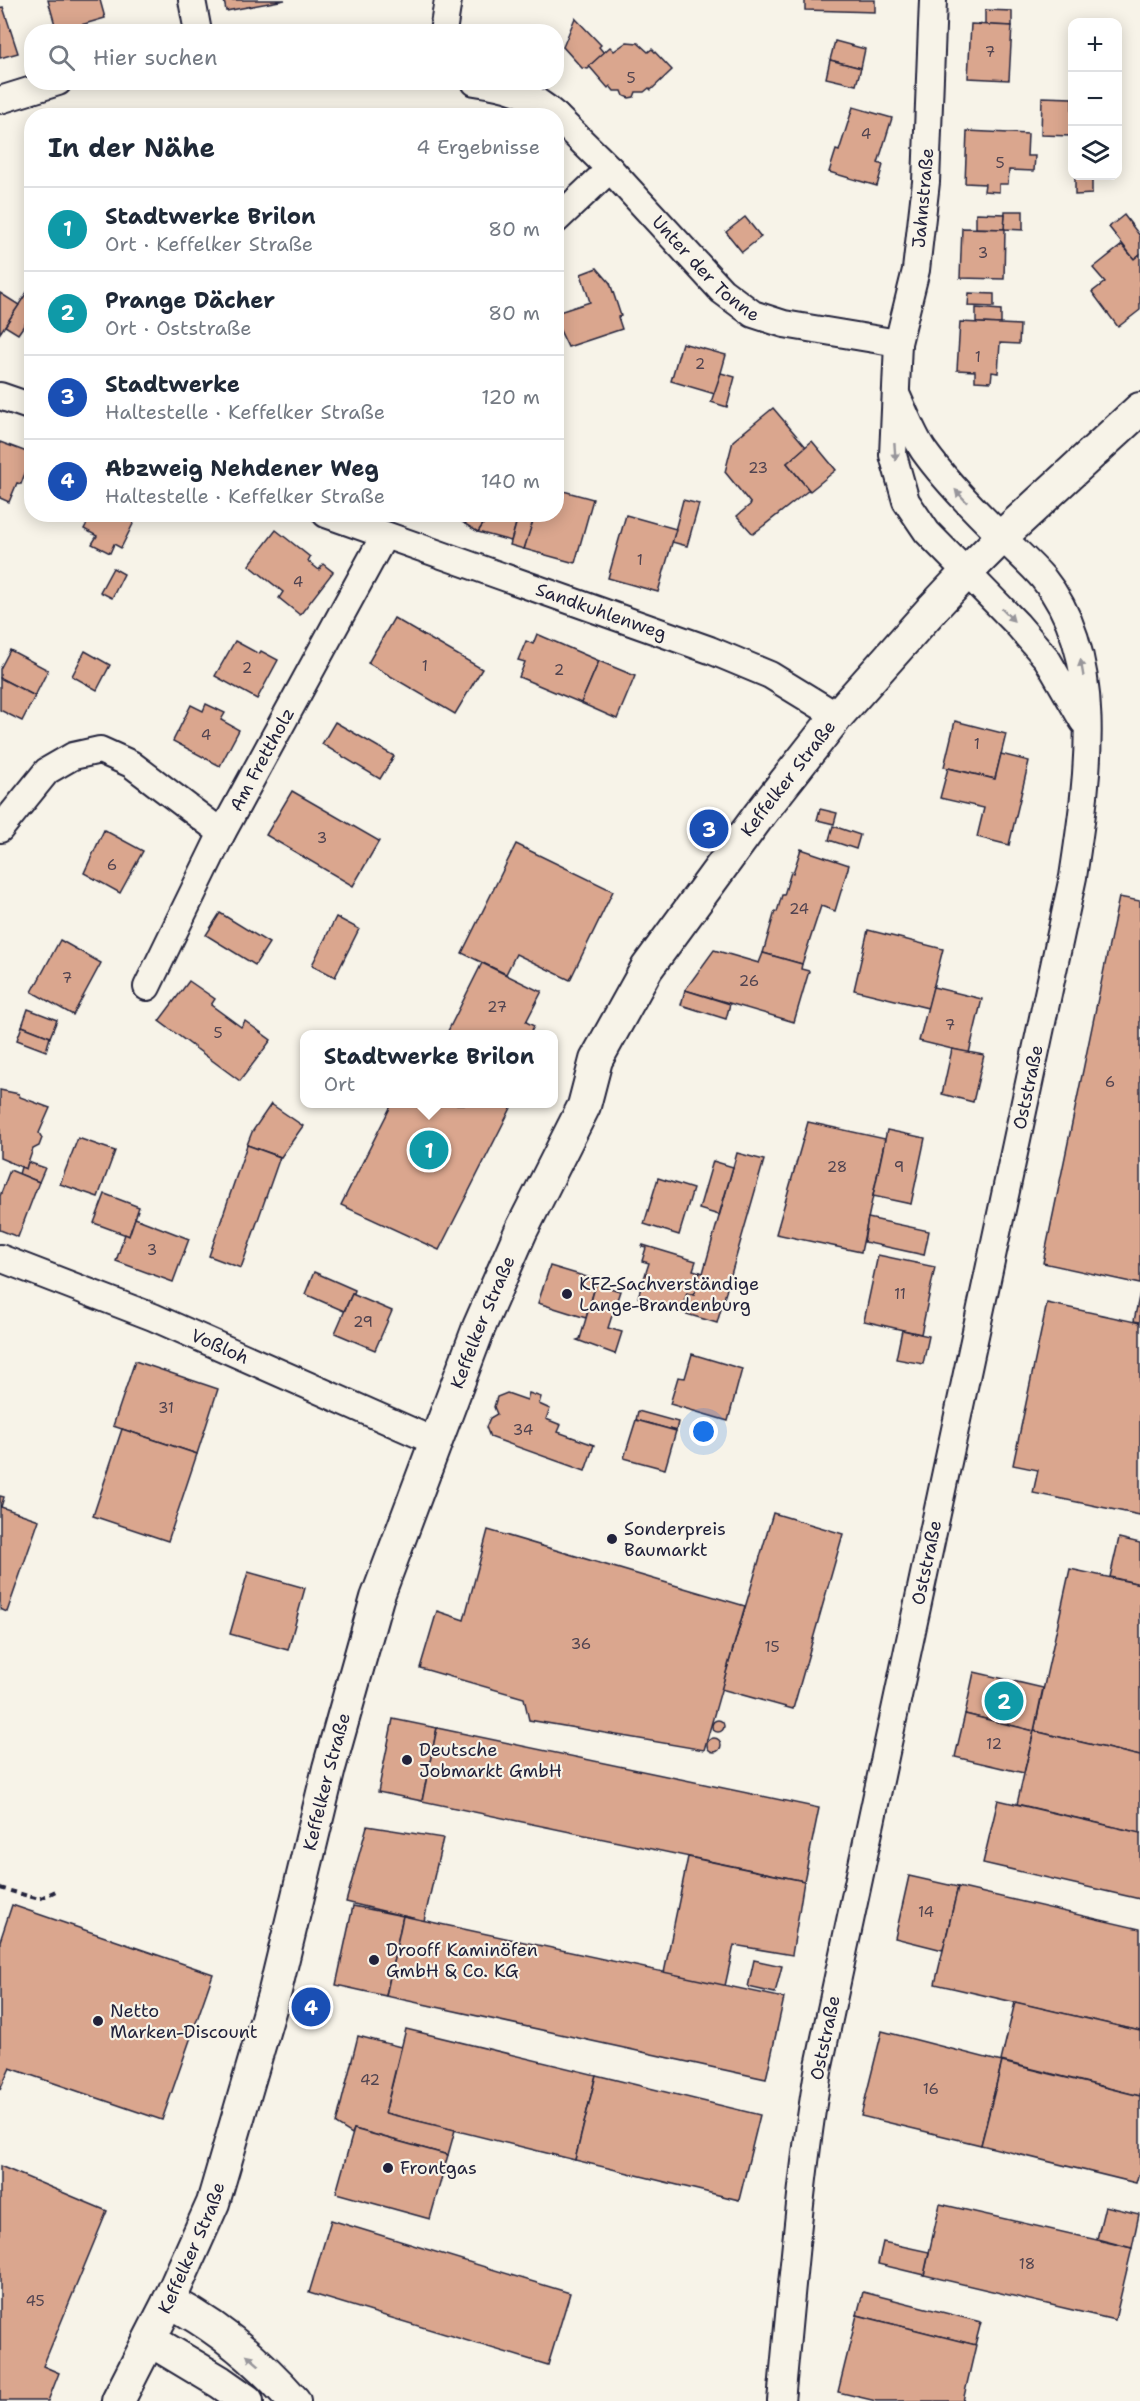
<!DOCTYPE html>
<html lang="de">
<meta charset="utf-8">
<style>
:root{--surface:#fff;--page:#f2f2f3;--text:#1f2937;--muted:#747a83;--line:#e0e1e3;--accent:#2563eb}
body{margin:0;font-family:"Shantell Sans",sans-serif;background:var(--page);color:var(--text)}
.controls{position:absolute;right:18px;top:18px;display:grid;overflow:hidden;border-radius:12px;box-shadow:0 3px 15px #0003}
.controls button{width:54px;height:54px;display:grid;place-items:center;padding:0;border:0;border-bottom:2px solid var(--line);background:var(--surface);color:var(--text);font:30px sans-serif}
.you{position:absolute;left:704px;top:1432px;width:21px;height:21px;margin:-15px;border:4px solid #fff;border-radius:50%;background:#1a73e8;box-shadow:0 0 0 9px #1a73e833}
.badge{display:grid;place-items:center;width:39px;height:39px;border-radius:50%;background:var(--accent);color:#fff;font-size:20px;font-weight:700}
.pin{position:absolute;translate:-50% -50%;border:3px solid #fff;box-shadow:0 2px 6px #0006}
.popup{position:absolute;left:300px;top:1030px;width:258px;height:78px;box-sizing:border-box;display:grid;place-content:center;border-radius:12px;background:var(--surface);filter:drop-shadow(0 2px 4px #0005);font-size:20px;white-space:nowrap;color:var(--muted)}
.popup b{font-size:22px;color:var(--text)}
.popup::after{content:'';position:absolute;left:50%;top:100%;margin-left:-12px;border:12px solid transparent;border-top-color:var(--surface)}
.list{margin:0;padding:0;list-style:none}
h2{display:flex;justify-content:space-between;align-items:center;height:78px;margin:0;padding:0 24px;font-size:26px}
h2 small{font-size:20px;font-weight:400;color:var(--muted)}
.list li{display:grid;grid-template-columns:39px 1fr auto;gap:18px;align-items:center;box-sizing:border-box;height:84px;padding:0 24px;border-top:2px solid var(--line)}
.list b{display:block;font-size:22px;white-space:nowrap}
.list p{margin:0;font-size:20px;white-space:nowrap;color:var(--muted)}
.list em{font-size:20px;font-style:normal;color:var(--muted)}
.icon{flex:none;width:33px;height:33px;fill:none;stroke:currentColor;stroke-width:2;stroke-linecap:round;stroke-linejoin:round}
.map{position:relative;flex:none;width:1140px;height:2401px;overflow:hidden}
.search{position:absolute;background:var(--surface);box-shadow:0 3px 15px #0003;left:24px;top:24px;width:540px;height:66px;display:flex;align-items:center;gap:15px;box-sizing:border-box;padding:0 21px;border-radius:24px;color:var(--muted);font-size:22px}
.panel{position:absolute;background:var(--surface);box-shadow:0 3px 15px #0003;left:24px;top:108px;width:540px;height:414px;border-radius:24px}
.map>svg:first-child{display:block}
.building{fill:#daa68e;stroke:#22223b;stroke-width:1.5}
.lines{fill:none;stroke-linecap:round;stroke-linejoin:round}
.minor-casing{stroke:#22223b;stroke-width:30}
.tertiary-casing{stroke:#22223b;stroke-width:36}
.path{stroke:#22223b;stroke-width:4;stroke-dasharray:6 4.5;stroke-linecap:butt}
.minor{stroke:#f7f3e8;stroke-width:26}
.tertiary{stroke:#f7f3e8;stroke-width:32}
.oneway{fill:#97959a}
.poi-dot{fill:#22223b;stroke:#f7f3e8;stroke-width:2}
.labels{text-anchor:middle;stroke-width:4.5;stroke-linejoin:round;paint-order:stroke}
.number-label{font-size:15px;fill:#504350}
.street-label{font-size:18px;fill:#22223b;stroke:#f7f3e8}
.poi-label{font-size:18px;fill:#22223b;stroke:#f7f3e8;text-anchor:start}
</style>
<div class="map">
<svg width="1140" height="2401" viewBox="0 0 1140 2401">
<rect width="100%" height="100%" fill="#f7f3e8"/>
<filter id="ink" filterUnits="userSpaceOnUse"><feTurbulence type="fractalNoise" baseFrequency=".0167" numOctaves="2"/><feDisplacementMap in="SourceGraphic" scale="12" xChannelSelector="R" yChannelSelector="G"/><feConvolveMatrix kernelMatrix="1 2 1 2 8 2 1 2 1" color-interpolation-filters="sRGB"/></filter>
<g filter="url(#ink)">
<g class="building">
<polygon points="48,0 100,0 105,18 57,32"/>
<polygon points="224,0 285,0 226,11"/>
<polygon points="805,0 875,0 875,12 805,10"/>
<polygon points="3,7 18,53 0,58 0,8"/>
<polygon points="985,10 1012,11 1012,26 985,25"/>
<polygon points="575,18 601,45 599,47 604,53 588,69 582,68 563,47"/>
<polygon points="971,24 1012,26 1009,80 968,78"/>
<polygon points="835,41 865,49 861,68 830,60"/>
<polygon points="627,42 638,43 648,52 652,49 672,70 651,90 649,88 644,92 636,92 634,97 629,98 624,96 622,91 614,91 610,86 608,88 589,66 610,47 614,51"/>
<polygon points="830,60 861,68 856,85 826,78"/>
<polygon points="1042,97 1072,98 1072,136 1041,135"/>
<polygon points="853,107 892,118 878,163 883,165 877,186 829,172 836,150 839,151"/>
<polygon points="967,131 1028,134 1027,156 1035,156 1034,171 1009,170 1008,184 999,184 999,192 984,191 985,184 965,183"/>
<polygon points="1075,176 1092,176 1092,194 1075,195"/>
<polygon points="1005,211 1023,211 1023,230 1004,229"/>
<polygon points="976,213 1005,214 1004,229 976,228"/>
<polygon points="1124,215 1140,236 1140,254 1134,259 1109,227"/>
<polygon points="745,217 761,237 742,252 726,232"/>
<polygon points="962,228 1005,229 1004,279 960,278"/>
<polygon points="1122,245 1134,259 1140,254 1140,310 1118,327 1092,292 1105,282 1093,268"/>
<polygon points="597,268 610,283 621,316 618,317 622,329 568,347 556,322 556,313 590,302 581,274"/>
<polygon points="29,289 32,291 32,314 18,334 5,326"/>
<polygon points="0,293 19,305 0,333"/>
<polygon points="969,293 994,294 994,307 968,306"/>
<polygon points="976,308 1001,310 1001,324 976,323"/>
<polygon points="960,322 1020,325 1019,344 1000,343 998,373 992,372 991,382 975,381 975,371 957,370"/>
<polygon points="682,343 726,355 715,394 671,381"/>
<polygon points="721,373 735,377 727,407 711,402"/>
<polygon points="773,408 806,447 787,463 809,490 753,534 737,516 751,504 725,472 733,441"/>
<polygon points="812,441 836,470 810,491 787,463"/>
<polygon points="0,442 32,454 21,484 17,483 9,502 0,498"/>
<polygon points="556,489 593,499 575,563 524,549 534,514 556,514"/>
<polygon points="683,500 699,504 687,546 672,542"/>
<polygon points="92,514 138,514 121,548 114,544 110,553 92,544 97,536 84,529"/>
<polygon points="451,514 472,514 465,524"/>
<polygon points="472,514 490,514 478,532 465,524"/>
<polygon points="490,514 519,514 511,541 478,532"/>
<polygon points="626,515 676,529 658,592 608,578"/>
<polygon points="518,517 533,521 524,549 510,545"/>
<polygon points="276,530 310,557 308,561 319,570 323,564 333,572 300,615 279,598 283,592 249,565"/>
<polygon points="113,568 124,574 112,598 100,592"/>
<polygon points="394,618 482,669 455,714 368,663"/>
<polygon points="537,634 599,661 581,703 519,677 525,662 518,660 526,641 533,644"/>
<polygon points="235,641 259,654 261,651 278,660 257,699 215,676"/>
<polygon points="10,650 48,670 35,696 0,678 0,669"/>
<polygon points="85,651 110,665 97,690 72,676"/>
<polygon points="599,661 635,676 617,719 581,703"/>
<polygon points="0,678 35,696 22,721 0,710"/>
<polygon points="206,704 225,713 221,720 239,730 220,766 173,741 191,705 203,711"/>
<polygon points="955,721 1006,734 995,779 944,767"/>
<polygon points="335,722 394,756 380,779 322,744"/>
<polygon points="1001,754 1029,761 1009,845 977,837 984,808 940,798 948,768 995,779"/>
<polygon points="292,791 379,841 353,886 266,835"/>
<polygon points="820,809 837,813 834,824 817,820"/>
<polygon points="833,826 860,835 856,849 829,840"/>
<polygon points="104,830 143,851 120,893 84,873"/>
<polygon points="516,844 613,891 570,980 516,954 506,974 462,953"/>
<polygon points="801,849 849,865 835,911 821,906 802,964 763,953 775,911 777,912 782,895 784,895 791,872 793,873"/>
<polygon points="1119,897 1140,901 1140,1284 1043,1263"/>
<polygon points="220,913 269,943 255,965 206,935"/>
<polygon points="336,917 359,929 335,977 312,965"/>
<polygon points="868,930 943,949 928,1008 854,990"/>
<polygon points="60,940 101,963 73,1015 32,992"/>
<polygon points="714,950 759,963 763,953 802,964 801,969 809,971 794,1022 685,990"/>
<polygon points="482,963 539,991 542,991 526,1022 534,1026 530,1034 447,1033"/>
<polygon points="189,981 215,999 211,1005 241,1027 245,1021 271,1040 240,1081 159,1021"/>
<polygon points="933,987 982,999 969,1053 919,1041"/>
<polygon points="685,990 730,1004 726,1019 681,1005"/>
<polygon points="28,1009 57,1020 50,1037 22,1026"/>
<polygon points="22,1026 50,1037 46,1051 17,1040"/>
<polygon points="952,1049 984,1055 973,1102 942,1094"/>
<polygon points="0,1090 19,1094 20,1097 50,1108 39,1133 42,1138 39,1146 33,1149 26,1169 0,1158"/>
<polygon points="271,1104 303,1126 281,1157 247,1145 252,1132"/>
<polygon points="392,1104 513,1104 439,1250 341,1205"/>
<polygon points="808,1122 885,1139 861,1252 776,1234"/>
<polygon points="887,1130 925,1138 911,1204 873,1196"/>
<polygon points="78,1138 115,1151 98,1197 60,1184"/>
<polygon points="247,1145 280,1157 241,1268 209,1256"/>
<polygon points="737,1153 764,1160 717,1323 680,1312 687,1293 694,1295 700,1272 703,1273"/>
<polygon points="713,1161 733,1167 719,1215 699,1209"/>
<polygon points="28,1162 45,1168 39,1182 19,1174 21,1167 26,1169"/>
<polygon points="10,1170 39,1182 18,1237 0,1230 0,1196"/>
<polygon points="658,1178 693,1189 679,1235 644,1224"/>
<polygon points="105,1194 139,1207 129,1236 94,1223"/>
<polygon points="135,1218 189,1239 173,1282 116,1261 125,1234 129,1236"/>
<polygon points="868,1218 929,1231 924,1255 864,1242"/>
<polygon points="643,1245 696,1261 693,1270 700,1272 694,1295 687,1293 681,1311 638,1297 649,1263 642,1261 646,1248 642,1247"/>
<polygon points="878,1255 935,1267 921,1334 864,1321"/>
<polygon points="550,1266 597,1280 586,1318 538,1303"/>
<polygon points="314,1272 355,1290 354,1294 352,1294 344,1311 305,1294"/>
<polygon points="596,1284 620,1291 608,1328 622,1332 615,1354 577,1340 580,1339"/>
<polygon points="1140,1292 1140,1322 1134,1321"/>
<polygon points="352,1294 392,1311 375,1350 335,1333"/>
<polygon points="1047,1303 1140,1323 1140,1515 1033,1493 1038,1470 1013,1465"/>
<polygon points="902,1330 929,1336 923,1364 896,1359"/>
<polygon points="692,1354 742,1369 728,1421 670,1404 678,1377 685,1378"/>
<polygon points="135,1361 218,1389 197,1454 113,1426"/>
<polygon points="507,1393 527,1400 529,1393 541,1397 539,1404 550,1409 546,1419 561,1425 558,1432 594,1445 585,1471 490,1437 486,1427 490,1418 497,1414 494,1407 497,1397"/>
<polygon points="638,1411 678,1422 676,1431 636,1420"/>
<polygon points="636,1420 676,1431 665,1469 624,1458"/>
<polygon points="122,1429 197,1454 168,1541 93,1516"/>
<polygon points="0,1496 4,1497 1,1507 39,1520 7,1612 0,1609"/>
<polygon points="773,1513 843,1534 793,1709 721,1689"/>
<polygon points="488,1530 745,1606 704,1750 529,1720 524,1698 420,1668 437,1611 464,1620"/>
<polygon points="1119,1538 1140,1543 1140,1584 1110,1577"/>
<polygon points="1070,1569 1140,1584 1140,1756 1034,1731"/>
<polygon points="248,1572 305,1588 288,1650 230,1634"/>
<polygon points="974,1672 1043,1688 1034,1731 965,1714"/>
<polygon points="965,1714 1034,1731 1024,1773 955,1757"/>
<polygon points="393,1719 437,1728 422,1801 378,1792"/>
<circle cx="718" cy="1726" r="6"/>
<polygon points="437,1728 819,1808 804,1881 422,1801"/>
<polygon points="1034,1731 1140,1756 1140,1833 1017,1804"/>
<circle cx="714" cy="1745" r="7"/>
<polygon points="998,1800 1140,1833 1140,1899 983,1863"/>
<polygon points="367,1826 443,1838 424,1921 346,1902"/>
<polygon points="688,1857 804,1881 792,1955 734,1945 725,1986 664,1973"/>
<polygon points="909,1876 958,1887 943,1950 895,1938"/>
<polygon points="958,1887 1140,1929 1140,2031 935,1984"/>
<polygon points="12,1905 213,1974 162,2120 10,2068 0,2090 0,1941"/>
<polygon points="353,1906 403,1916 386,1996 336,1985"/>
<polygon points="403,1916 784,1998 766,2079 386,1996"/>
<polygon points="754,1960 782,1966 775,1993 748,1987"/>
<polygon points="1015,2002 1140,2031 1140,2096 1001,2061"/>
<polygon points="406,2029 596,2075 575,2160 385,2113"/>
<polygon points="882,2031 1002,2062 981,2145 861,2116"/>
<polygon points="358,2036 401,2047 385,2113 455,2130 448,2155 354,2129 352,2134 336,2124"/>
<polygon points="1002,2062 1140,2096 1140,2169 1136,2183 981,2145"/>
<polygon points="596,2075 760,2115 739,2200 575,2160"/>
<polygon points="354,2129 448,2155 430,2219 336,2193"/>
<polygon points="0,2166 107,2211 43,2366 59,2373 48,2401 0,2401"/>
<polygon points="940,2204 1132,2248 1115,2320 924,2275"/>
<polygon points="1105,2206 1139,2214 1132,2248 1097,2239"/>
<polygon points="331,2220 570,2293 548,2365 309,2293"/>
<polygon points="883,2242 929,2252 924,2275 878,2264"/>
<polygon points="863,2292 981,2322 975,2345 857,2315"/>
<polygon points="857,2315 976,2345 963,2401 876,2401 838,2392"/>
</g>
<g class="lines">
<defs>
<g id="minor">
<polyline points="192,0 198,32"/>
<polyline points="933,0 926,182 916,270 898,343 893,455 906,501 927,532 1017,624 1047,659 1083,721"/>
<polyline points="443,32 448,0"/>
<path d="M475,82C508,87 529,92 556,116"/>
<polyline points="0,100 58,82"/>
<path id="s1" d="M556,116L610,169L722,291L753,314L784,324L898,343"/>
<polyline points="556,220 610,169"/>
<polyline points="0,396 32,407"/>
<path id="s2" d="M326,514L710,650L770,675L837,716"/>
<polyline points="0,829 47,771 73,756 100,750 131,764 222,833"/>
<path id="s3" d="M147,987L222,833L384,536"/>
<path id="s4" d="M0,1258L153,1317L436,1442"/>
<path id="s5" d="M781,2401C792,2289 800,2177 819,2066L1073,877C1087,783 1108,658 1043,578C1031,564 1017,552 1004,539C976,512 947,483 924,451C913,435 905,413 896,394"/>
</g>
<g id="tertiary">
<path d="M169,2301C217,2326 259,2361 294,2401"/>
<polyline points="150,2340 220,2382 247,2401"/>
<path id="s6" d="M118,2401L169,2301L213,2203L275,1991L329,1768L377,1598L479,1327L521,1231L584,1106L596,1060L647,968L760,814L837,716L934,607L966,573L1010,529L1140,409"/>
</g>
</defs>
<use href="#minor" class="minor-casing"/>
<use href="#tertiary" class="tertiary-casing"/>
<polyline class="path" points="0,1888 39,1899 58,1890"/>
<use href="#minor" class="minor"/>
<use href="#tertiary" class="tertiary"/>
</g>
<defs><path id="oneway-solid" d="M-6-.8H1V-3.2L6.5 0L1 3.2V.8H-6Z" transform="scale(1.5)"/></defs>
<g class="oneway">
<use href="#oneway-solid" transform="translate(895 452) rotate(86)"/>
<use href="#oneway-solid" transform="translate(961 496) rotate(-133)"/>
<use href="#oneway-solid" transform="translate(1008 615) rotate(45)"/>
<use href="#oneway-solid" transform="translate(1082 668) rotate(-100)"/>
<use href="#oneway-solid" transform="translate(253 2360) rotate(-139)"/>
</g>
</g>
<g class="poi-dot">
<circle cx="567" cy="1294" r="6"/>
<circle cx="612" cy="1539" r="6"/>
<circle cx="407" cy="1760" r="6"/>
<circle cx="374" cy="1960" r="6"/>
<circle cx="98" cy="2021" r="6"/>
<circle cx="388" cy="2168" r="6"/>
</g>
<g class="labels">
<g class="number-label">
<text x="990" y="57">7</text>
<text x="631" y="83">5</text>
<text x="866" y="139">4</text>
<text x="1000" y="168">5</text>
<text x="983" y="258">3</text>
<text x="978" y="362">1</text>
<text x="700" y="369">2</text>
<text x="758" y="473">23</text>
<text x="640" y="565">1</text>
<text x="298" y="587">4</text>
<text x="425" y="671">1</text>
<text x="247" y="673">2</text>
<text x="559" y="675">2</text>
<text x="206" y="740">4</text>
<text x="977" y="749">1</text>
<text x="322" y="843">3</text>
<text x="112" y="870">6</text>
<text x="799" y="914">24</text>
<text x="67" y="983">7</text>
<text x="749" y="986">26</text>
<text x="497" y="1012">27</text>
<text x="950" y="1030">7</text>
<text x="218" y="1038">5</text>
<text x="1110" y="1087">6</text>
<text x="837" y="1172">28</text>
<text x="899" y="1172">9</text>
<text x="152" y="1255">3</text>
<text x="900" y="1299">11</text>
<text x="363" y="1327">29</text>
<text x="166" y="1413">31</text>
<text x="523" y="1435">34</text>
<text x="581" y="1649">36</text>
<text x="772" y="1652">15</text>
<text x="994" y="1749">12</text>
<text x="926" y="1917">14</text>
<text x="370" y="2085">42</text>
<text x="931" y="2094">16</text>
<text x="1027" y="2269">18</text>
<text x="35" y="2306">45</text>
</g>
<g class="street-label">
<text transform="translate(923 198) rotate(-85)" y="6">Jahnstraße</text>
<text dy="6" stroke="none"><textPath href="#s1" startOffset="214">Unter der Tonne</textPath></text>
<text dy="6" stroke="none"><textPath href="#s2" startOffset="292">Sandkuhlenweg</textPath></text>
<text dy="6" stroke="none"><textPath href="#s3" startOffset="255">Am Frettholz</textPath></text>
<text dy="6" stroke="none"><textPath href="#s6" startOffset="1770">Keffelker Straße</textPath></text>
<text dy="6" stroke="none"><textPath href="#s5" startOffset="1338">Oststraße</textPath></text>
<text dy="6" stroke="none"><textPath href="#s6" startOffset="1142">Keffelker Straße</textPath></text>
<text dy="6" stroke="none"><textPath href="#s4" startOffset="237">Voßloh</textPath></text>
<text dy="6" stroke="none"><textPath href="#s5" startOffset="852">Oststraße</textPath></text>
<text dy="6" stroke="none"><textPath href="#s6" startOffset="656">Keffelker Straße</textPath></text>
<text dy="6" stroke="none"><textPath href="#s5" startOffset="366">Oststraße</textPath></text>
<text dy="6" stroke="none"><textPath href="#s6" startOffset="170">Keffelker Straße</textPath></text>
</g>
<g class="poi-label">
<text x="579" y="1290">KFZ-Sachverständige<tspan x="579" dy="21">Lange-Brandenburg</tspan></text>
<text x="624" y="1535">Sonderpreis<tspan x="624" dy="21">Baumarkt</tspan></text>
<text x="419" y="1756">Deutsche<tspan x="419" dy="21">Jobmarkt GmbH</tspan></text>
<text x="386" y="1956">Drooff Kaminöfen<tspan x="386" dy="21">GmbH &amp; Co. KG</tspan></text>
<text x="110" y="2017">Netto<tspan x="110" dy="21">Marken-Discount</tspan></text>
<text x="400" y="2174">Frontgas</text>
</g>
</g>
</svg>
<div class="controls">
<button>+</button>
<button>−</button>
<button><svg class="icon" aria-label="layers" viewBox="0 0 24 24"><path d="M12 4l9 5-9 5-9-5zM3 14l9 5 9-5"/></svg></button>
</div>
<div class="you"></div>
<div class="pin badge" style="left:429px;top:1150px;background:#0f9aa8">1</div>
<div class="popup"><b>Stadtwerke Brilon</b>Ort</div>
<div class="pin badge" style="left:1004px;top:1701px;background:#0f9aa8">2</div>
<div class="pin badge" style="left:709px;top:829px;background:#1a4fb4">3</div>
<div class="pin badge" style="left:311px;top:2007px;background:#1a4fb4">4</div>
<div class="search"><svg class="icon" aria-label="search" viewBox="0 0 24 24"><circle cx="10" cy="10" r="6"/><path d="M15 15l6 6"/></svg>Hier suchen</div>
<section class="panel">
<h2>In der Nähe<small>4 Ergebnisse</small></h2>
<ul class="list">
<li><span class="badge" style="background:#0f9aa8">1</span><div><b>Stadtwerke Brilon</b><p>Ort · Keffelker Straße</p></div><em>80 m</em></li>
<li><span class="badge" style="background:#0f9aa8">2</span><div><b>Prange Dächer</b><p>Ort · Oststraße</p></div><em>80 m</em></li>
<li><span class="badge" style="background:#1a4fb4">3</span><div><b>Stadtwerke</b><p>Haltestelle · Keffelker Straße</p></div><em>120 m</em></li>
<li><span class="badge" style="background:#1a4fb4">4</span><div><b>Abzweig Nehdener Weg</b><p>Haltestelle · Keffelker Straße</p></div><em>140 m</em></li>
</ul>
</section>
</div>
